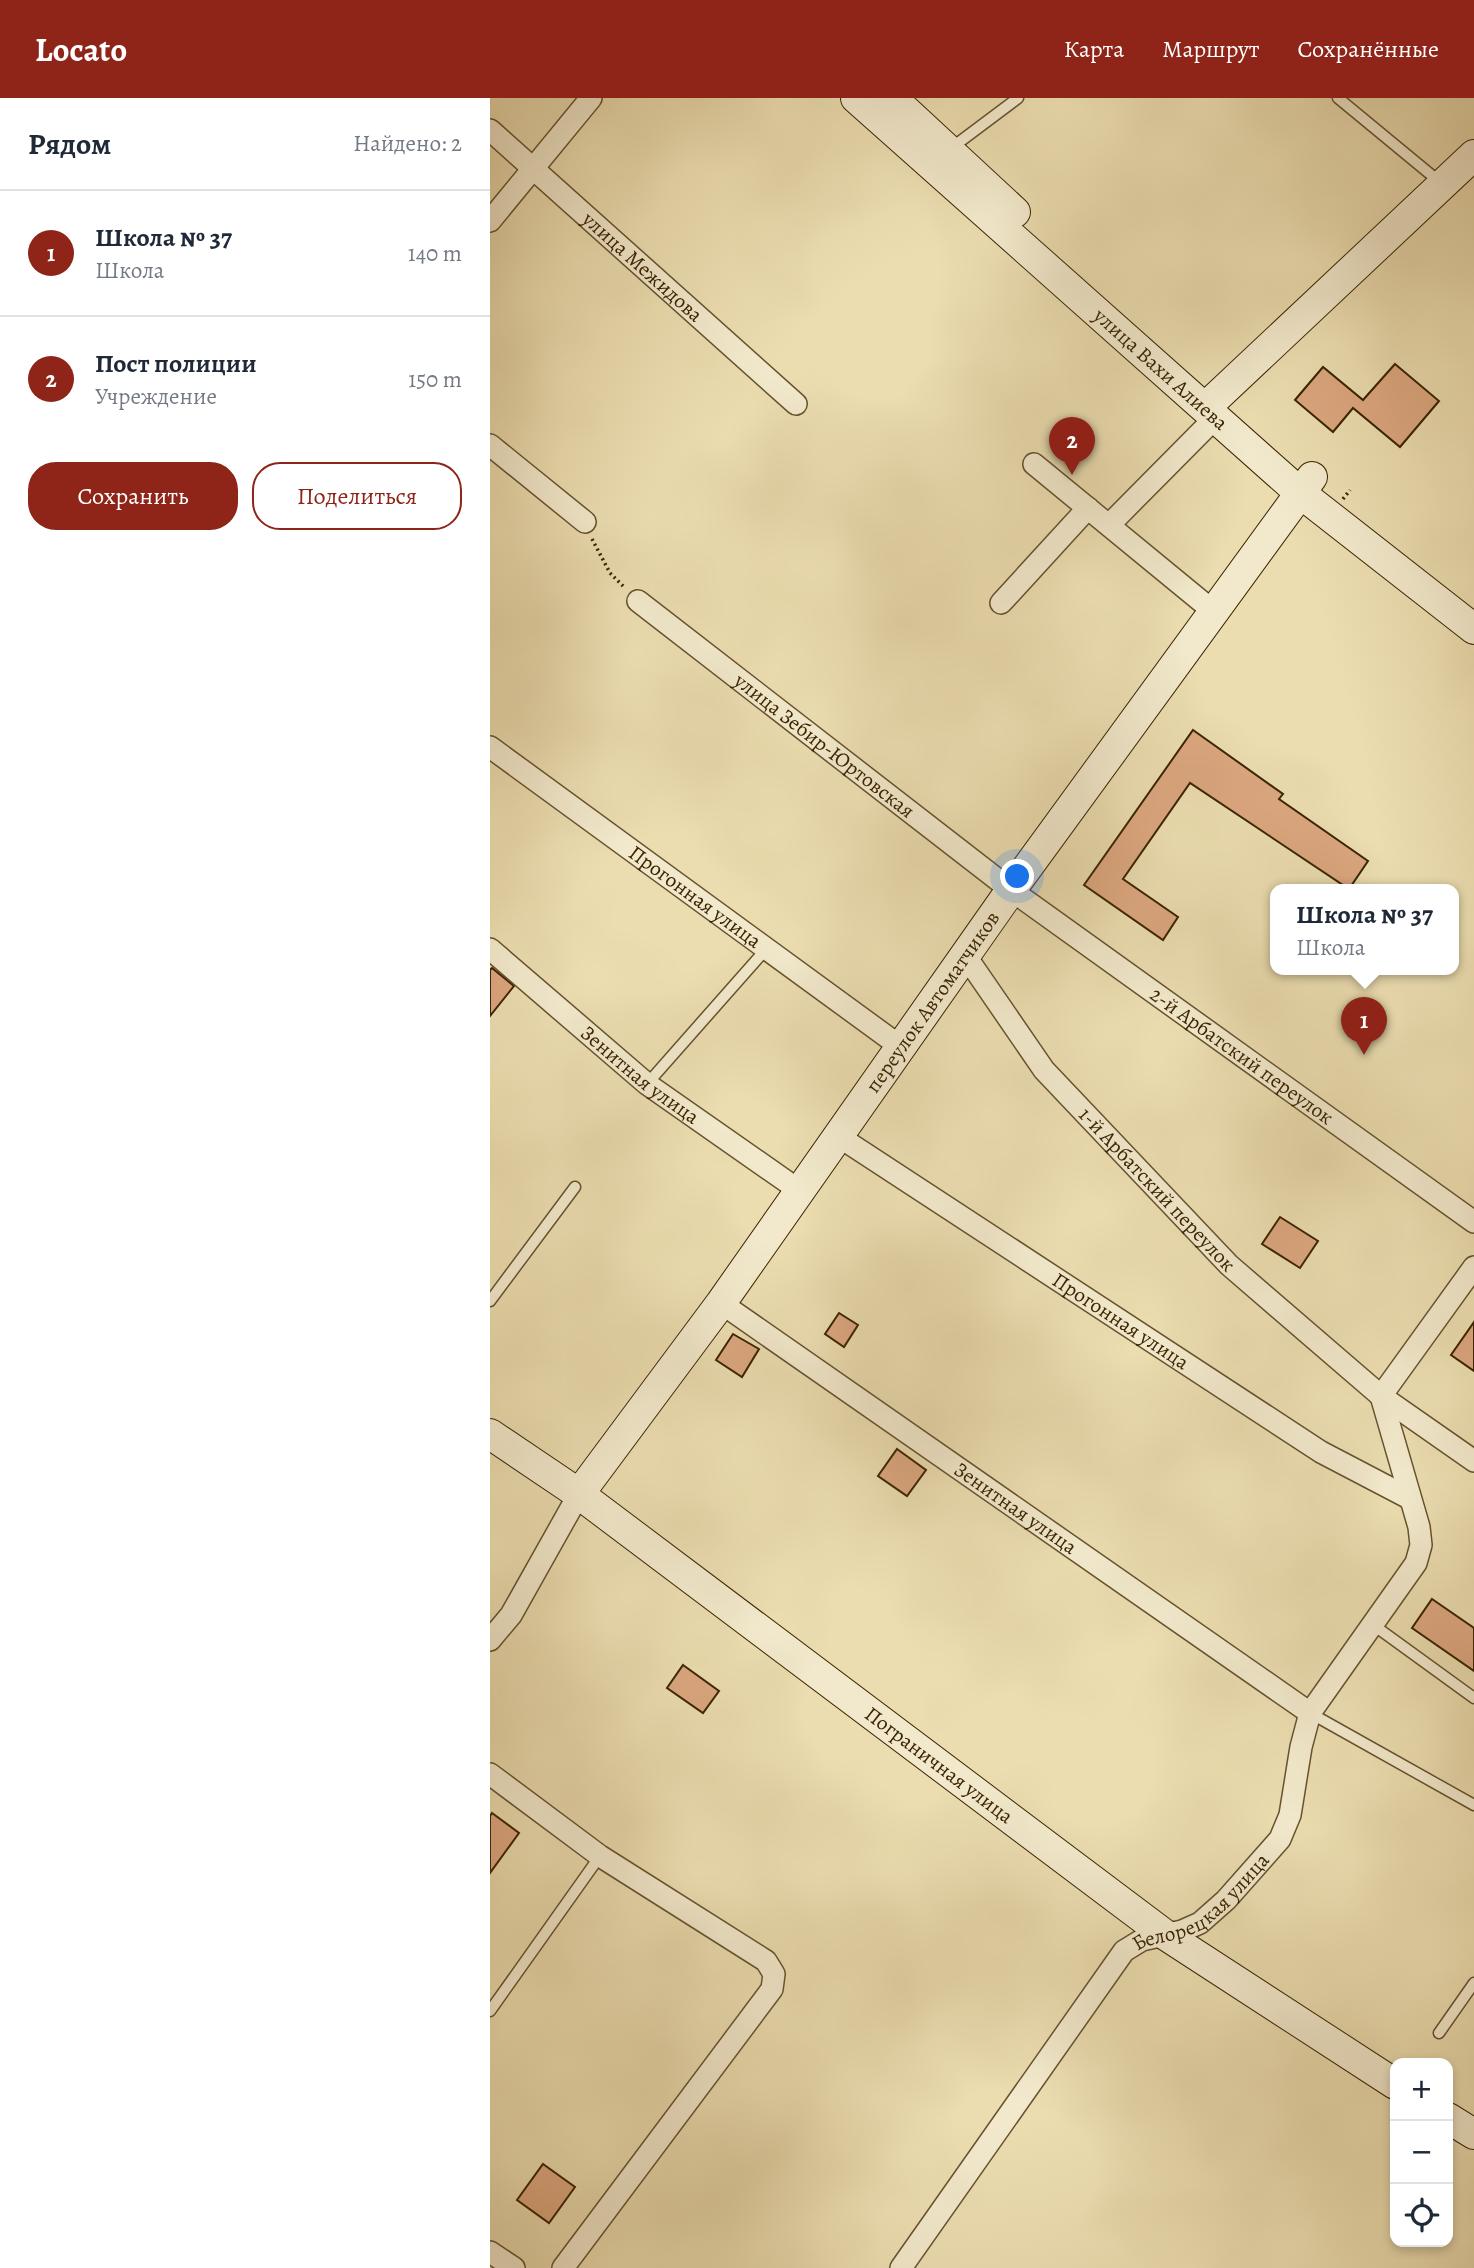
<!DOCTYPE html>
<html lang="ru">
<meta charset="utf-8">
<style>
:root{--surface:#fff;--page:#f6f6f7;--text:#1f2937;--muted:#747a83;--line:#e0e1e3;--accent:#8f2418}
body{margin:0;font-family:Alegreya,serif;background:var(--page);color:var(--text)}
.controls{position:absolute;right:21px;bottom:21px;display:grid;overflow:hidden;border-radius:14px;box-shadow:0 4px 10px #0003}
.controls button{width:63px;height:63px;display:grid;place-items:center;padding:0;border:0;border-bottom:2px solid var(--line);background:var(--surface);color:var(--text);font:35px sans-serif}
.you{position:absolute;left:528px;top:779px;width:24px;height:24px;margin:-18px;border:5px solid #fff;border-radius:50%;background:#1a73e8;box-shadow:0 0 0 10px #1a73e833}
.badge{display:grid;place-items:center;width:46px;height:46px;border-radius:50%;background:var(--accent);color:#fff;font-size:23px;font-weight:700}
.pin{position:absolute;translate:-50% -58px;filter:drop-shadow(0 2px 4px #0008)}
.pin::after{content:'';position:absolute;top:37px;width:24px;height:21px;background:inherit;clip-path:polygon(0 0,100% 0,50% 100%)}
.popup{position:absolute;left:780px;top:786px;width:189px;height:91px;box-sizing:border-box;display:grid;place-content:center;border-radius:14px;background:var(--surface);filter:drop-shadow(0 2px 5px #0005);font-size:23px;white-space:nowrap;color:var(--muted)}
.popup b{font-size:26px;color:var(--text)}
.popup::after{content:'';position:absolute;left:50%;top:100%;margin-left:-14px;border:14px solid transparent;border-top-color:var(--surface)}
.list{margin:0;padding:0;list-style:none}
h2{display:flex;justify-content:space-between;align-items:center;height:91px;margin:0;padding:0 28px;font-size:30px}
h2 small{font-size:23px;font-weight:400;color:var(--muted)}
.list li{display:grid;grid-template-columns:46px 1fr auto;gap:21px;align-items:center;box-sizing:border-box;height:126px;padding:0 28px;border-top:2px solid var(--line)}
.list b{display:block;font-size:26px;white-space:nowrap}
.list p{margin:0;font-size:23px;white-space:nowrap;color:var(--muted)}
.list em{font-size:23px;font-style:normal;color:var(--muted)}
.actions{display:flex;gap:14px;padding:21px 28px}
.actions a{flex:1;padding:16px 0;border:2px solid var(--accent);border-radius:28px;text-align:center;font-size:24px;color:var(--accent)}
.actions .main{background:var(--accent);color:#fff}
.icon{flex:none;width:38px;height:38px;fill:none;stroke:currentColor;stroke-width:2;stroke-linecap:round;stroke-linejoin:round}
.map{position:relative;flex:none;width:984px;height:2170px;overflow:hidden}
header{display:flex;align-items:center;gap:42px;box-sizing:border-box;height:98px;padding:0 35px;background:var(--accent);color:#fff}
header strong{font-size:33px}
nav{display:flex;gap:38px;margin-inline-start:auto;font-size:24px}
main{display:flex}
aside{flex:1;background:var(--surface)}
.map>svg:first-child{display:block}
.building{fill:#dca780;stroke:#3a2402;stroke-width:2}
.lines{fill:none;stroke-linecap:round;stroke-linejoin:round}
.lane-casing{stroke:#66522e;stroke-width:13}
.street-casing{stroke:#66522e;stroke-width:24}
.secondary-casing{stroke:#3a2402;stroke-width:32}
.path{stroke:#3a2402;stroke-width:3.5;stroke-dasharray:2 3.5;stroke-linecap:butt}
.lane{stroke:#f2e9cc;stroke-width:10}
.street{stroke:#f2e9cc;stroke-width:21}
.secondary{stroke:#f2e9cc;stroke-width:30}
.labels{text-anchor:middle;stroke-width:6;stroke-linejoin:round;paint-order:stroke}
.street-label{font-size:21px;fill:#3a2402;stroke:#f2e9cc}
</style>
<header>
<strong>Locato</strong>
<nav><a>Карта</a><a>Маршрут</a><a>Сохранённые</a></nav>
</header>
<main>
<aside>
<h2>Рядом<small>Найдено: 2</small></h2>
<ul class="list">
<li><span class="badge">1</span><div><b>Школа № 37</b><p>Школа</p></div><em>140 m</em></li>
<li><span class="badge">2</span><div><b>Пост полиции</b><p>Учреждение</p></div><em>150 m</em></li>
</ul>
<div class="actions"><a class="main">Сохранить</a><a>Поделиться</a></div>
</aside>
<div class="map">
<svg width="984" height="2170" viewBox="0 0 984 2170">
<rect width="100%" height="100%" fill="#ebddb0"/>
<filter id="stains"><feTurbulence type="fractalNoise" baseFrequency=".00286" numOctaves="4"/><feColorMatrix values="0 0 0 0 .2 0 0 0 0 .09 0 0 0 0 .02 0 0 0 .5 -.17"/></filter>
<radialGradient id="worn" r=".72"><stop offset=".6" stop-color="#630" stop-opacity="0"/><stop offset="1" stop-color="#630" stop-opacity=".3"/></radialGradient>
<g class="building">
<polygon points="905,266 949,303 910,349 863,310 843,334 805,302 833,269 873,302"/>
<polygon points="703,632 793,696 789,701 878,763 859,791 700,685 633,781 688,819 673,842 594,787"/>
<polygon points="2,870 24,888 0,918 0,872"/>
<polygon points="790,1119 828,1143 810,1170 772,1146"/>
<polygon points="349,1215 368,1227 354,1249 335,1236"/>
<polygon points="984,1224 984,1273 961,1257"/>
<polygon points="243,1236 269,1251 252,1279 226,1262"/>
<polygon points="407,1351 436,1372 417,1398 388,1378"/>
<polygon points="942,1501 984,1530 984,1573 922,1530"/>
<polygon points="193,1567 229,1593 213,1615 177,1590"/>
<polygon points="2,1715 29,1735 0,1775 0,1718"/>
<polygon points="53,2066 85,2089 59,2125 27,2102"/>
</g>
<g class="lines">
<defs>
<g id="lane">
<polyline points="848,0 951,85"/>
<polyline points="460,51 528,0"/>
<polyline points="157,986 277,850"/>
<polyline points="0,1203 85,1089"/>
<polyline points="882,1526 984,1600"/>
<polyline points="820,1615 984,1707"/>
<polyline points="0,1913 110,1758"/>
<polyline points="949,1935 984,1885"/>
</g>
<g id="street">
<path id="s1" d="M0,32L306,306"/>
<polyline points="0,123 101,0"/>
<polyline points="0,347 95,424"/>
<polyline points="544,366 723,513"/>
<polyline points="619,427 726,319"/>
<path id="s2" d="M148,503L521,792L984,1124"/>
<polyline points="511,505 598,410"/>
<path id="s3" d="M0,649L411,949"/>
<path id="s4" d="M0,851L157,986L310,1093"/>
<path id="s5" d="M475,857L554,972L739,1167L891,1298L984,1363"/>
<path id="s6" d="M348,1038L831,1354L919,1400"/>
<path id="s7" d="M231,1205L820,1615"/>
<polyline points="891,1298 984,1169"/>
<polyline points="0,1542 21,1517 89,1396"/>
<polyline points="0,1676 110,1758 276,1863 284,1876 282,1891 73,2170"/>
<polyline points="0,2154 24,2170"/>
<path id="s8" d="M411,2170L634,1853L652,1842L692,1833L710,1825L736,1802L790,1741L800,1717L811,1649L820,1615L926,1465L931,1447L929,1429L891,1298"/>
</g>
<g id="secondary">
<path id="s9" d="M366,0L809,394L984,531"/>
<polyline points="402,0 525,114"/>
<polyline points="716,309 984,57"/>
<path id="s10" d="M0,1336L89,1396L674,1836L905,1986"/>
<path id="s11" d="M89,1396L231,1205L521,792L822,379"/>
<polyline points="958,2020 984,2036"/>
</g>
</defs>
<use href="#lane" class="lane-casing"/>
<use href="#street" class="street-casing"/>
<use href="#secondary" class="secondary-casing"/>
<g class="path">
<polyline points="853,401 860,392"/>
<polyline points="102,441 120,475 134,489"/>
</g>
<use href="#lane" class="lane"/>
<use href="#street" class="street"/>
<use href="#secondary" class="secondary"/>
</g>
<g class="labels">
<g class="street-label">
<text dy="7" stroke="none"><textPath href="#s1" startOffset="205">улица Межидова</textPath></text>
<text dy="7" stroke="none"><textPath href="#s9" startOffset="408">улица Вахи Алиева</textPath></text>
<text dy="7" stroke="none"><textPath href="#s2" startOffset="236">улица Зебир-Юртовская</textPath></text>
<text dy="7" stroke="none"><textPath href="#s3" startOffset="254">Прогонная улица</textPath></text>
<text dy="7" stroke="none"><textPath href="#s11" startOffset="606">переулок Автоматчиков</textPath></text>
<text dy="7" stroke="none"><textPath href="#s2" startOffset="756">2-й Арбатский переулок</textPath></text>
<text dy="7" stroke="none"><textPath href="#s4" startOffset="196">Зенитная улица</textPath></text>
<text dy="7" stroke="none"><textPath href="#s5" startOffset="304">1-й Арбатский переулок</textPath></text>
<text dy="7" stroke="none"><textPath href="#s6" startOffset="338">Прогонная улица</textPath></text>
<text dy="7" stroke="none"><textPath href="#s7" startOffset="359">Зенитная улица</textPath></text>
<text dy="7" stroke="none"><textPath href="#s10" startOffset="558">Пограничная улица</textPath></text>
<text dy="7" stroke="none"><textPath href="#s8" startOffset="481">Белорецкая улица</textPath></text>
</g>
</g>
<rect width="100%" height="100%" filter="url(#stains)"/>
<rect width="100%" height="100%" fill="url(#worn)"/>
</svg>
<div class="controls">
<button>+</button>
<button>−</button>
<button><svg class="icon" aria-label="locate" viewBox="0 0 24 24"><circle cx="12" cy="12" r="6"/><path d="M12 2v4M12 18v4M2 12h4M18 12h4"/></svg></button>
</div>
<div class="you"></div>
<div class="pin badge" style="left:874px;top:957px">1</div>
<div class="popup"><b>Школа № 37</b>Школа</div>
<div class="pin badge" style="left:582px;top:377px">2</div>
</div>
</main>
